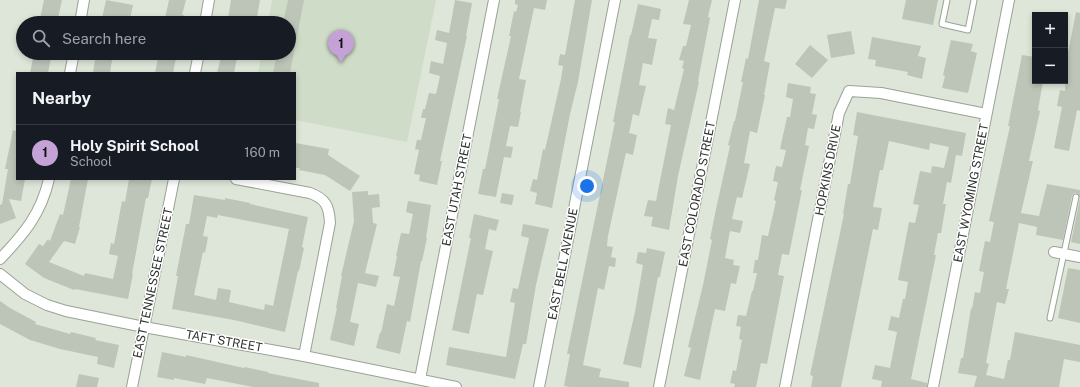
<!DOCTYPE html>
<meta charset="utf-8">
<style>
:root{--surface:#171b24;--page:#20242c;--text:#f1f3f6;--muted:#9ea1a6;--line:#363941;--accent:#c5a2d6}
body{margin:0;font-family:"Public Sans",sans-serif;background:var(--page);color:var(--text)}
.controls{position:absolute;right:12px;top:12px;display:grid;overflow:hidden;border-radius:0px;box-shadow:0 2px 6px #0003}
.controls button{width:36px;height:36px;display:grid;place-items:center;padding:0;border:0;border-bottom:1px solid var(--line);background:var(--surface);color:var(--text);font:20px sans-serif}
.you{position:absolute;left:587px;top:186px;width:14px;height:14px;margin:-10px;border:3px solid #fff;border-radius:50%;background:#1a73e8;box-shadow:0 0 0 6px #1a73e833}
.badge{display:grid;place-items:center;width:26px;height:26px;border-radius:50%;background:var(--accent);color:#111;font-size:13px;font-weight:700}
.pin{position:absolute;translate:-50% -33px;filter:drop-shadow(0 1px 2px #0008)}
.pin::after{content:'';position:absolute;top:21px;width:14px;height:12px;background:inherit;clip-path:polygon(0 0,100% 0,50% 100%)}
.list{margin:0;padding:0;list-style:none}
h2{display:flex;justify-content:space-between;align-items:center;height:52px;margin:0;padding:0 16px;font-size:17px}
h2 small{font-size:13px;font-weight:400;color:var(--muted)}
.list li{display:grid;grid-template-columns:26px 1fr auto;gap:12px;align-items:center;box-sizing:border-box;height:56px;padding:0 16px;border-top:1px solid var(--line)}
.list b{display:block;font-size:15px;white-space:nowrap}
.list p{margin:0;font-size:13px;white-space:nowrap;color:var(--muted)}
.list em{font-size:13px;font-style:normal;color:var(--muted)}
.icon{flex:none;width:22px;height:22px;fill:none;stroke:currentColor;stroke-width:2;stroke-linecap:round;stroke-linejoin:round}
.map{position:relative;flex:none;width:1080px;height:387px;overflow:hidden}
.search{position:absolute;background:var(--surface);box-shadow:0 2px 6px #0003;left:16px;top:16px;width:280px;height:44px;display:flex;align-items:center;gap:10px;box-sizing:border-box;padding:0 14px;border-radius:22px;color:var(--muted);font-size:15px}
.panel{position:absolute;background:var(--surface);box-shadow:0 2px 6px #0003;left:16px;top:72px;width:280px;height:108px;border-radius:0px}
.map>svg:first-child{display:block}
.built{fill:#cfdcc8}
.building{fill:#bdc5b9;fill-rule:evenodd}
.lines{fill:none;stroke-linecap:round;stroke-linejoin:round}
.service-casing{stroke:#9aa296;stroke-width:7}
.minor-casing{stroke:#9aa296;stroke-width:12}
.service{stroke:#fff;stroke-width:5}
.minor{stroke:#fff;stroke-width:10}
.labels{text-anchor:middle;stroke-width:3;stroke-linejoin:round;paint-order:stroke}
.street-label{font-size:12px;fill:#30342f;stroke:#fff}
</style>
<div class="map">
<svg width="1080" height="387" viewBox="0 0 1080 387">
<rect width="100%" height="100%" fill="#dee6d9"/>
<polygon class="built" points="272,0 436,0 407,142 295,120 295,73 258,73 262,53 289,53 289,23 268,23"/>
<g class="building">
<polygon points="44,0 62,0 57,23 39,23"/>
<polygon points="106,0 133,5 129,23 101,23"/>
<polygon points="169,0 186,0 182,15 184,15 183,23 164,23"/>
<polygon points="231,0 260,0 256,23 228,19"/>
<polygon points="288,0 304,0 290,73 273,73 277,53 289,53 289,23 283,23"/>
<polygon points="455,0 472,3 466,36 467,36 440,161 442,161 437,185 419,181 420,175 414,174 419,150 415,149 417,140 421,140 426,118 421,118 423,109 425,109 429,93 436,94 440,76 429,73 431,61 443,64 447,43 435,40 437,30 449,33"/>
<polygon points="515,0 547,0 545,10 534,8 519,79 526,80 520,112 521,112 518,127 510,126 506,146 513,147 511,158 504,157 496,197 478,194 483,169 485,169 499,99 497,99 511,36 509,36 514,11 516,12 518,5 515,4"/>
<polygon points="575,0 592,0 578,82 570,114 552,208 535,204 537,193 530,191 533,179 537,180 543,149 545,150 561,79 563,66 558,65 560,54 565,55"/>
<polygon points="689,0 712,0 708,17 710,18 698,81 699,82 678,176 669,230 651,226 653,217 644,216 648,200 656,201 671,125 665,124 668,108 674,110 684,69 682,68 684,61 679,60 683,46 686,46 691,25 683,24"/>
<polygon points="759,0 787,0 785,9 775,8 764,61 770,63 764,95 765,95 757,133 750,131 744,163 750,164 742,198 737,197 732,219 743,221 740,233 730,231 725,258 734,260 733,265 740,266 736,284 731,283 725,311 715,309 700,380 684,376 691,348 688,347 703,285 712,240 710,239 716,209 730,146 728,145 734,121 735,121 743,82 741,82 746,58 748,59"/>
<polygon points="906,0 938,0 933,25 902,19"/>
<polygon points="638,4 661,9 659,20 652,19 648,38 657,39 652,65 643,63 639,85 646,86 639,116 633,114 629,133 637,135 633,155 626,153 625,157 608,236 607,246 613,247 611,257 616,258 615,267 609,266 604,290 598,288 583,365 601,369 599,377 629,382 629,387 570,387 564,386 570,354 567,354 615,122 613,122 630,35 631,35"/>
<polygon points="1076,12 1080,13 1080,111 1077,110 1069,151 1054,148 1062,107 1057,106 1060,90 1065,91 1065,68"/>
<polygon points="851,31 855,54 831,58 827,35"/>
<polygon points="872,37 921,46 918,56 926,58 922,79 907,75 908,72 875,66 876,60 868,59"/>
<polygon points="951,40 973,44 971,51 977,53 968,93 942,88 945,76 943,75"/>
<polygon points="810,45 828,60 812,78 795,64"/>
<polygon points="34,53 52,53 48,73 30,73"/>
<polygon points="96,53 113,53 110,73 93,73"/>
<polygon points="159,53 177,53 173,73 155,73"/>
<polygon points="222,53 238,53 234,73 217,73"/>
<polygon points="1022,55 1035,57 1035,81 1043,81 1038,110 1040,111 1029,161 1033,161 1021,213 1039,216 1047,184 1080,190 1080,244 1071,242 1080,198 1077,193 1074,193 1072,196 1063,240 1036,235 1037,227 1019,223 1006,289 1009,289 1005,304 997,302 986,363 989,364 986,375 1004,379 1008,360 1010,360 1015,332 1080,345 1080,362 1064,359 1059,387 974,387 977,376 958,373 961,358 963,358 971,308 972,309 975,292 980,293 984,272 979,271 985,241 990,242 994,222 989,221 1010,126 1008,126"/>
<polygon points="788,83 811,87 810,93 816,94 812,114 817,115 814,129 808,128 805,145 809,146 800,190 802,190 789,255 782,254 778,275 784,276 767,364 761,363 756,387 734,387 735,384 730,383 733,370 736,371 742,340 739,339 741,327 736,326 738,315 746,316 752,291 753,291 757,273 753,273 755,260 758,260 762,235 768,236 776,201 774,200 778,182 773,181 776,166 782,167 786,150 780,149 787,117 790,117 793,99 786,97"/>
<polygon points="857,112 966,133 962,156 956,155 951,183 947,182 943,204 946,204 941,233 938,233 934,255 936,255 911,379 927,383 927,387 881,387 882,381 872,379 875,365 890,368 897,332 888,330 891,316 899,318 903,299 905,299 908,282 898,280 909,222 915,223 919,205 913,204 920,171 931,173 932,166 944,168 949,147 930,143 929,150 889,141 883,170 880,170 873,207 882,208 878,230 873,229 841,387 811,387 813,376 810,375 844,214 843,214 848,184 850,184 858,136 853,135"/>
<polygon points="13,130 17,131 17,179 25,179 21,201 9,199 16,218 0,224 0,205 2,204 8,169 5,169"/>
<polygon points="295,143 329,149 328,155 360,176 350,191 325,175 299,170 300,168 295,168"/>
<polygon points="71,179 88,179 79,227 80,227 75,244 64,241 49,262 84,276 85,273 113,279 118,256 109,254 111,243 114,244 122,201 125,202 129,179 152,179 148,198 146,198 132,274 133,274 128,299 75,289 74,290 44,278 25,264 39,244 43,246 48,239 50,241 60,214 63,215"/>
<polygon points="368,191 368,195 379,194 380,207 372,208 373,223 377,224 365,273 379,276 376,287 358,283 350,322 359,324 354,346 330,340 337,308 336,308 342,276 341,276 354,221 352,192"/>
<polygon points="502,193 514,195 512,205 500,203"/>
<path d="M194,195L225,200V198L250,203V204L308,217L302,247L304,248L299,271H298L285,332L234,320L172,309L178,276H176L186,224H189ZM218,215L289,229L273,306L265,304L264,310L229,302L231,290L218,288L216,300L194,295L203,252L205,253L208,237L203,236L207,216L217,218Z"/>
<polygon points="408,201 431,205 426,238 427,238 422,261 421,261 410,322 407,321 400,354 376,348 380,332 381,333 387,304 394,306 400,277 393,276 397,256 396,256 401,233 409,234 413,214 406,212"/>
<polygon points="474,214 499,220 496,231 489,229 485,249 493,251 483,295 477,294 469,334 452,330 471,238 469,238"/>
<polygon points="523,224 549,229 536,285 526,344 523,344 515,379 446,365 449,347 506,357 515,303 510,302 513,288 518,289 529,238 521,236"/>
<polygon points="647,248 665,252 660,277 658,277 641,368 623,364 635,312 643,265 636,263 638,252 646,253"/>
<polygon points="1068,268 1080,270 1080,323 1058,318"/>
<polygon points="0,301 10,308 36,322 35,324 70,334 71,332 96,338 95,340 119,345 114,368 97,364 98,357 60,349 30,340 0,324"/>
<polygon points="162,352 186,357 186,355 244,368 245,367 268,372 268,373 319,383 319,387 253,387 207,378 205,384 174,378 174,380 157,377"/>
<polygon points="79,374 99,378 97,387 76,387"/>
</g>
<g class="lines">
<defs>
<g id="service">
<polyline points="947,0 942,24 968,30 974,0"/>
<polyline points="1050,318 1076,197"/>
</g>
<g id="minor">
<polyline points="80,23 84,0"/>
<polyline points="205,23 209,0"/>
<polyline points="70,73 74,53"/>
<polyline points="195,73 199,53"/>
<path d="M236,179L310,193C326,199 329,206 330,223L304,356"/>
<polyline points="1054,252 1080,257"/>
<path d="M0,259C24,234 41,214 49,179"/>
<polyline points="0,274 25,294 47,305 66,311 144,327 304,356 456,387"/>
<polyline points="420,379 494,0"/>
<polyline points="132,387 174,179"/>
<polyline points="539,387 615,0"/>
<polyline points="659,387 735,0"/>
<polyline points="785,387 839,113 849,91 881,93 986,114"/>
<polyline points="933,387 1009,0"/>
</g>
</defs>
<use href="#service" class="service-casing"/>
<use href="#minor" class="minor-casing"/>
<use href="#service" class="service"/>
<use href="#minor" class="minor"/>
</g>
<g class="labels">
<g class="street-label">
<text transform="translate(828 170) rotate(-79)" y="4">HOPKINS DRIVE</text>
<text transform="translate(457 190) rotate(-79)" y="4">EAST UTAH STREET</text>
<text transform="translate(971 193) rotate(-79)" y="4">EAST WYOMING STREET</text>
<text transform="translate(697 194) rotate(-79)" y="4">EAST COLORADO STREET</text>
<text transform="translate(563 264) rotate(-79)" y="4">EAST BELL AVENUE</text>
<text transform="translate(153 283) rotate(-78)" y="4">EAST TENNESSEE STREET</text>
<text transform="translate(224 341) rotate(10)" y="4">TAFT STREET</text>
</g>
</g>
</svg>
<div class="controls">
<button>+</button>
<button>−</button>
</div>
<div class="you"></div>
<div class="pin badge" style="left:341px;top:63px">1</div>
<div class="search"><svg class="icon" aria-label="search" viewBox="0 0 24 24"><circle cx="10" cy="10" r="6"/><path d="M15 15l6 6"/></svg>Search here</div>
<section class="panel">
<h2>Nearby<small></small></h2>
<ul class="list">
<li><span class="badge">1</span><div><b>Holy Spirit School</b><p>School</p></div><em>160 m</em></li>
</ul>
</section>
</div>
